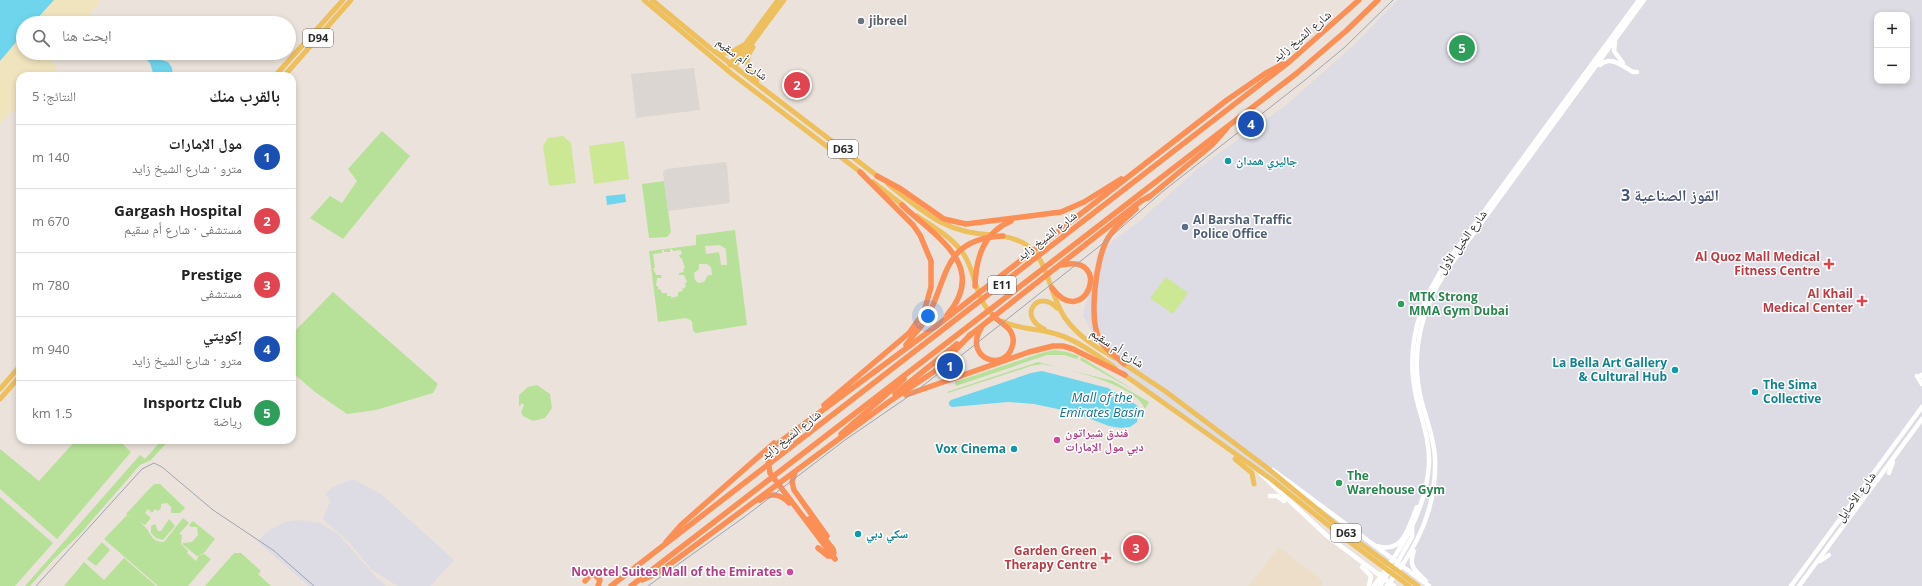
<!DOCTYPE html>
<html lang="ar">
<meta charset="utf-8">
<style>
:root{--surface:#fff;--page:#f6f6f6;--text:#222;--muted:#767676;--line:#e0e0e0;--accent:#3d6ff6}
body{margin:0;font-family:"Open Sans","Noto Naskh Arabic",sans-serif;background:var(--page);color:var(--text);direction:rtl}
.controls{position:absolute;right:12px;top:12px;display:grid;overflow:hidden;border-radius:8px;box-shadow:0 2px 6px #0003}
.controls button{width:36px;height:36px;display:grid;place-items:center;padding:0;border:0;border-bottom:1px solid var(--line);background:var(--surface);color:var(--text);font:20px sans-serif}
.you{position:absolute;left:928px;top:316px;width:14px;height:14px;margin:-10px;border:3px solid #fff;border-radius:50%;background:#1a73e8;box-shadow:0 0 0 6px #1a73e833}
.badge{display:grid;place-items:center;width:26px;height:26px;border-radius:50%;background:var(--accent);color:#fff;font-size:13px;font-weight:700}
.pin{position:absolute;translate:-50% -50%;border:2px solid #fff;box-shadow:0 1px 4px #0006}
.list{margin:0;padding:0;list-style:none}
h2{display:flex;justify-content:space-between;align-items:center;height:52px;margin:0;padding:0 16px;font-size:17px}
h2 small{font-size:13px;font-weight:400;color:var(--muted)}
.list li{display:grid;grid-template-columns:26px 1fr auto;gap:12px;align-items:center;box-sizing:border-box;height:64px;padding:0 16px;border-top:1px solid var(--line)}
.list b{display:block;font-size:15px;white-space:nowrap}
.list p{margin:0;font-size:13px;white-space:nowrap;color:var(--muted)}
.list em{font-size:13px;font-style:normal;color:var(--muted)}
.icon{flex:none;width:22px;height:22px;fill:none;stroke:currentColor;stroke-width:2;stroke-linecap:round;stroke-linejoin:round}
.map{position:relative;flex:none;width:1922px;height:586px;overflow:hidden;direction:ltr}
.search{position:absolute;background:var(--surface);box-shadow:0 2px 6px #0003;left:16px;top:16px;width:280px;height:44px;display:flex;align-items:center;gap:10px;box-sizing:border-box;padding:0 14px;border-radius:22px;color:var(--muted);font-size:15px}
.panel{position:absolute;background:var(--surface);box-shadow:0 2px 6px #0003;left:16px;top:72px;width:280px;height:372px;border-radius:12px;direction:rtl}
.map>svg:first-child{display:block}
.industrial{fill:#dddbe3;fill-rule:evenodd}
.education{fill:#eddeca}
.green{fill:#b7e198;fill-rule:evenodd}
.sand{fill:#f0e4be}
.pitch{fill:#cce894}
.plaza{fill:#dbd6d2}
.water{fill:#6fd5ec}
.lines{fill:none;stroke-linecap:round;stroke-linejoin:round}
.secondary{stroke:#fff;stroke-width:4.5}
.primary{stroke:#edbf5d;stroke-width:5}
.highway{stroke:#fb8f56;stroke-width:5.5}
.tram{stroke:#9ea3b3;stroke-width:1}
.rail{stroke:#9ea3b3;stroke-width:1}
.worship-dot{fill:#6b7280;stroke:#fff;stroke-width:1.5}
.culture-dot{fill:#0f9aa8;stroke:#fff;stroke-width:1.5}
.service-dot{fill:#5c6f8a;stroke:#fff;stroke-width:1.5}
.health-dot{fill:#e0444e;stroke:#fff;stroke-width:1.5}
.leisure-dot{fill:#2e9e5b;stroke:#fff;stroke-width:1.5}
.hotel-dot{fill:#d1479c;stroke:#fff;stroke-width:1.5}
.labels{text-anchor:middle;stroke-width:3;stroke-linejoin:round;paint-order:stroke}
.shield{fill:#fff;stroke:#696969;stroke-width:1}
.shield-label{font-size:11px;font-weight:bold;fill:#292929}
.worship-label{font-size:12px;font-weight:bold;fill:#5b616d;stroke:#fff;text-anchor:start}
.street-label{font-size:12px;fill:#292929;stroke:#fff}
.culture-label{font-size:12px;font-weight:bold;fill:#0d838f;stroke:#fff;text-anchor:start}
.service-label{font-size:12px;font-weight:bold;fill:#4e5e75;stroke:#fff;text-anchor:start}
.health-label{font-size:12px;font-weight:bold;fill:#be3a42;stroke:#fff;text-anchor:end}
.leisure-label{font-size:12px;font-weight:bold;fill:#27864d;stroke:#fff;text-anchor:start}
.hotel-label{font-size:12px;font-weight:bold;fill:#b23c85;stroke:#fff;text-anchor:start}
.water-label{font-size:13px;font-style:italic;fill:#107396;stroke:#fff}
.district-label{font-size:16px;font-weight:bold;fill:#4a5778;stroke:#fff}
</style>
<div class="map">
<svg width="1922" height="586" viewBox="0 0 1922 586">
<rect width="100%" height="100%" fill="#ebe3db"/>
<g class="industrial">
<path d="M1398,0H1922V586H1424L1110,362L1083,316L1098,252L1141,220L1196,170L1286,105L1355,44ZM1877,15H1907V81H1877Z"/>
<polygon points="353,479 381,494 454,560 430,586 398,586 372,570 349,542 323,519 330,502 326,493 333,487"/>
<polygon points="298,520 320,523 338,534 376,577 386,586 309,586 258,542 264,534 273,528 285,522"/>
</g>
<polygon class="education" points="1279,547 1322,580 1322,586 1248,586"/>
<g class="green">
<polygon points="382,131 410,156 343,239 310,218 330,196 342,203 357,181 348,169"/>
<polygon points="664,181 671,232 667,237 649,238 642,184"/>
<path d="M735,230L747,325L696,333L693,331L692,321L686,318L658,322L649,251L696,245V235ZM720,245L726,249L727,265H721L719,252L706,254L705,246ZM670,249H672L673,251L681,250L682,254L679,255V256L682,259L685,268L683,269L684,272L679,273V275H684L687,282L685,283L686,287L682,289L683,291L678,292V296L671,298V296H667V293H662L660,289H658V286H656L657,278H662L661,275H656L653,268H655L653,254L662,253V250H664V252H670ZM699,264H707L711,267L712,275H708L704,282L698,283L695,280L694,273L699,269Z"/>
<polygon points="333,292 438,384 433,393 376,410 347,414 315,392 292,372 292,334"/>
<polygon points="1054,350 1067,352 1079,356 1077,359 1064,355 1047,355 956,386 955,382 1041,353"/>
<polygon points="1081,357 1137,392 1080,360"/>
<path d="M1038,362L1113,381L1149,402L1145,409C1137,385 1065,368 1042,364L1031,366L948,393L947,392Z"/>
<polygon points="537,385 550,394 552,408 545,418 533,421 523,416 521,412 524,405 522,403 519,407 519,395 528,387"/>
<polygon points="76,440 118,440 131,452 57,539 0,489 0,449 39,481"/>
<polygon points="162,440 169,440 151,460 140,465 80,534 54,559 30,586 25,586 140,455 145,459"/>
<polygon points="154,484 160,484 185,508 180,513 171,513 171,507 167,503 161,504 161,508 158,511 155,509 152,513 148,509 145,513 151,518 145,525 126,514"/>
<polygon points="0,497 53,543 15,586 0,586"/>
<path d="M127,515C133,518 140,521 144,526C152,533 150,542 164,542L183,518L189,523L179,534L182,535L181,544L188,551L187,553L196,561L199,555L204,554L211,559L188,586H158L104,539Z"/>
<polygon points="169,519 175,526 163,540 156,538 151,533 151,526 155,524 158,531 161,531"/>
<polygon points="193,521 215,539 204,553 197,556 182,544 183,543 192,542 198,535 197,527 191,527 189,525"/>
<polygon points="102,542 110,550 96,566 87,559"/>
<polygon points="234,553 241,553 261,571 258,574 271,586 205,586"/>
<polygon points="124,558 156,586 64,586 84,562 104,580"/>
</g>
<g class="sand">
<polygon points="54,0 100,0 101,1 83,23 33,23"/>
<polygon points="23,34 23,53 57,53 51,61 58,68 52,76 20,76 20,111 11,112 0,124 0,61"/>
</g>
<g class="pitch">
<polygon points="563,136 571,143 576,183 549,186 543,146 548,138"/>
<polygon points="624,141 629,179 594,184 589,146"/>
<polygon points="1166,277 1188,293 1173,314 1150,298"/>
</g>
<g class="plaza">
<polygon points="694,68 700,110 636,118 631,74"/>
<polygon points="725,162 727,164 730,203 668,211 663,172 666,169"/>
</g>
<g class="water">
<polygon points="0,0 54,0 33,23 23,23 23,34 0,61"/>
<polygon points="140,53 154,53 158,59 168,62 172,68 173,76 154,76 150,63"/>
<polygon points="625,194 626,202 607,205 606,196"/>
<polygon points="1042,371 1108,388 1138,406 1139,412 1137,422 1130,427 1121,428 1109,426 1072,412 1034,404 1008,402 952,407 949,405 949,402 951,400 1031,373"/>
</g>
<g class="lines">
<g class="secondary">
<polyline points="1615,42 1614,51 1623,63"/>
<path d="M1600,65C1611,55 1622,66 1633,72H1637"/>
<polyline points="1921,375 1922,376"/>
<polyline points="1917,376 1922,384"/>
<polyline points="1273,470 1429,586"/>
<polyline points="1889,473 1893,462"/>
<polyline points="1261,474 1326,535 1394,586"/>
<polyline points="1270,496 1277,496 1284,501"/>
<path d="M1376,546C1404,554 1408,528 1417,507"/>
<path d="M1414,551C1408,566 1415,571 1426,581"/>
<polyline points="1820,561 1829,555"/>
<polyline points="1396,565 1412,537 1412,527"/>
<polyline points="1362,567 1371,576 1369,586"/>
<path d="M1374,586C1401,550 1426,511 1429,464C1430,439 1421,419 1416,396C1405,347 1420,301 1447,262L1639,0"/>
<polyline points="1380,586 1390,569"/>
<path d="M1387,586C1417,548 1437,508 1435,458C1434,437 1426,419 1421,399C1410,354 1421,309 1446,271L1644,0"/>
<polyline points="1791,586 1922,407"/>
<polyline points="1799,586 1922,419"/>
</g>
<g class="primary">
<polyline points="644,0 732,74 863,174"/>
<polyline points="652,0 710,48 880,178"/>
<path d="M753,47C744,60 746,70 757,80"/>
<polyline points="719,53 730,53 744,45"/>
<polyline points="730,65 778,0"/>
<polyline points="735,66 784,0"/>
<polyline points="275,76 343,0"/>
<polyline points="284,76 351,0"/>
<polyline points="873,182 904,206"/>
<path d="M888,184C925,213 944,233 993,235"/>
<path d="M917,216C935,228 957,240 967,260C976,278 976,298 991,313"/>
<path d="M1001,236C1052,243 1043,285 1065,318C1078,336 1095,347 1115,358"/>
<path d="M1002,321C1019,330 1038,328 1056,334C1077,340 1097,355 1115,368"/>
<path d="M1044,329C1017,316 1038,288 1057,308"/>
<polyline points="1121,362 1165,391 1266,467 1345,532 1418,586"/>
<polyline points="1123,374 1271,479 1343,537 1409,586"/>
<polyline points="0,389 20,366"/>
<polyline points="0,399 20,376"/>
<polyline points="1235,459 1252,473 1254,484"/>
</g>
<g class="highway">
<polyline points="877,176 901,189 944,219 966,224 1061,212 1084,202 1121,179"/>
<polyline points="1148,198 1212,145 1227,128"/>
<path d="M902,205C933,235 990,265 947,315"/>
<path d="M975,286C976,258 983,233 1011,221"/>
<path d="M1052,288C1085,332 1114,253 1062,265"/>
<path d="M981,328C963,358 1004,373 1012,347C1014,342 1013,336 1011,332C1007,325 998,322 993,315"/>
<path d="M918,330C951,290 934,239 1003,236"/>
<polyline points="969,336 1141,201 1150,196"/>
<polyline points="906,345 919,328"/>
<path d="M1124,364C1116,356 1105,350 1100,340C1088,320 1096,257 1108,238C1115,226 1126,218 1136,209"/>
<polyline points="895,394 957,344"/>
<polyline points="906,395 1029,352 1053,346 1063,346 1073,349 1125,375"/>
<polyline points="824,405 909,333 924,312 931,287 931,261 920,235 913,225 860,172"/>
<polyline points="856,422 866,416"/>
<polyline points="841,434 904,379"/>
<polyline points="795,472 792,482 794,490 827,536"/>
<path d="M760,500C770,492 781,494 789,503"/>
<polyline points="809,519 833,549 834,553 832,556 828,556 818,548"/>
<polyline points="666,542 681,525 774,443"/>
<polyline points="835,559 770,473 768,460 773,447 939,324 1227,100 1266,73 1283,64"/>
<polyline points="642,580 658,573 890,401 935,371 971,334"/>
<polyline points="585,581 590,575 595,575 600,580 598,586"/>
<polyline points="611,586 1289,62 1359,0"/>
<polyline points="631,586 1297,73 1346,31 1378,0"/>
</g>
<polyline class="tram" points="36,586 142,469 154,463 162,467 213,510 273,550 314,586"/>
<polyline class="rail" points="648,586 747,515 845,440 915,392 1106,241 1162,192 1305,80 1345,47 1393,0"/>
</g>
<circle class="worship-dot" cx="861" cy="21" r="4"/>
<g class="culture-dot">
<circle cx="1228" cy="161" r="4"/>
<circle cx="1675" cy="370" r="4"/>
<circle cx="1755" cy="392" r="4"/>
<circle cx="1014" cy="449" r="4"/>
<circle cx="858" cy="534" r="4"/>
</g>
<circle class="service-dot" cx="1185" cy="227" r="4"/>
<g class="health-dot">
<path d="M1827 258h4v4h4v4h-4v4h-4v-4h-4v-4h4z"/>
<path d="M1860 295h4v4h4v4h-4v4h-4v-4h-4v-4h4z"/>
<path d="M1104 552h4v4h4v4h-4v4h-4v-4h-4v-4h4z"/>
</g>
<g class="leisure-dot">
<circle cx="1401" cy="304" r="4"/>
<circle cx="1339" cy="483" r="4"/>
</g>
<g class="hotel-dot">
<circle cx="1057" cy="440" r="4"/>
<circle cx="790" cy="572" r="4"/>
</g>
<g class="labels">
<g class="shield">
<rect x="303" y="29" width="30" height="18" rx="3"/>
<rect x="828" y="140" width="30" height="18" rx="3"/>
<rect x="988" y="276" width="28" height="18" rx="3"/>
<rect x="1331" y="524" width="30" height="18" rx="3"/>
</g>
<g class="shield-label">
<text x="318" y="42">D94</text>
<text x="843" y="153">D63</text>
<text x="1002" y="289">E11</text>
<text x="1346" y="537">D63</text>
</g>
<g class="worship-label">
<text x="869" y="25">jibreel</text>
</g>
<g class="street-label">
<text transform="translate(1302 36) rotate(-40)" y="4">شارع الشيخ زايد</text>
<text transform="translate(742 59) rotate(38)" y="4">شارع أم سقيم</text>
<text transform="translate(1047 236) rotate(-38)" y="4">شارع الشيخ زايد</text>
<text transform="translate(1462 242) rotate(-54)" y="4">شارع الخيل الأول</text>
<text transform="translate(1117 348) rotate(33)" y="4">شارع أم سقيم</text>
<text transform="translate(791 435) rotate(-38)" y="4">شارع الشيخ زايد</text>
<text transform="translate(1856 497) rotate(-54)" y="4">شارع الأصايل</text>
</g>
<g class="culture-label">
<text x="1236" y="165">جاليري همدان</text>
<text x="1667" y="367" text-anchor="end">La Bella Art Gallery<tspan x="1667" dy="14">&amp; Cultural Hub</tspan></text>
<text x="1763" y="389">The Sima<tspan x="1763" dy="14">Collective</tspan></text>
<text x="1006" y="453" text-anchor="end">Vox Cinema</text>
<text x="866" y="538">سكي دبي</text>
</g>
<g class="service-label">
<text x="1193" y="224">Al Barsha Traffic<tspan x="1193" dy="14">Police Office</tspan></text>
</g>
<g class="health-label">
<text x="1820" y="261">Al Quoz Mall Medical<tspan x="1820" dy="14">Fitness Centre</tspan></text>
<text x="1853" y="298">Al Khail<tspan x="1853" dy="14">Medical Center</tspan></text>
<text x="1097" y="555">Garden Green<tspan x="1097" dy="14">Therapy Centre</tspan></text>
</g>
<g class="leisure-label">
<text x="1409" y="301">MTK Strong<tspan x="1409" dy="14">MMA Gym Dubai</tspan></text>
<text x="1347" y="480">The<tspan x="1347" dy="14">Warehouse Gym</tspan></text>
</g>
<g class="hotel-label">
<text x="1065" y="437">فندق شيراتون<tspan x="1065" dy="14">دبي مول الإمارات</tspan></text>
<text x="782" y="576" text-anchor="end">Novotel Suites Mall of the Emirates</text>
</g>
<g class="water-label">
<text x="1102" y="402">Mall of the<tspan x="1102" dy="15">Emirates Basin</tspan></text>
</g>
<g class="district-label">
<text x="1670" y="201">القوز الصناعية 3</text>
</g>
</g>
</svg>
<div class="controls">
<button>+</button>
<button>−</button>
</div>
<div class="you"></div>
<div class="pin badge" style="left:950px;top:366px;background:#1a4fb4">1</div>
<div class="pin badge" style="left:797px;top:85px;background:#e0444e">2</div>
<div class="pin badge" style="left:1136px;top:548px;background:#e0444e">3</div>
<div class="pin badge" style="left:1251px;top:124px;background:#1a4fb4">4</div>
<div class="pin badge" style="left:1462px;top:48px;background:#2e9e5b">5</div>
<div class="search"><svg class="icon" aria-label="search" viewBox="0 0 24 24"><circle cx="10" cy="10" r="6"/><path d="M15 15l6 6"/></svg>ابحث هنا</div>
<section class="panel">
<h2>بالقرب منك<small>النتائج: 5</small></h2>
<ul class="list">
<li><span class="badge" style="background:#1a4fb4">1</span><div><b>مول الإمارات</b><p>مترو · شارع الشيخ زايد</p></div><em>140 m</em></li>
<li><span class="badge" style="background:#e0444e">2</span><div><b>Gargash Hospital</b><p>مستشفى · شارع أم سقيم</p></div><em>670 m</em></li>
<li><span class="badge" style="background:#e0444e">3</span><div><b>Prestige</b><p>مستشفى</p></div><em>780 m</em></li>
<li><span class="badge" style="background:#1a4fb4">4</span><div><b>إكويتي</b><p>مترو · شارع الشيخ زايد</p></div><em>940 m</em></li>
<li><span class="badge" style="background:#2e9e5b">5</span><div><b>Insportz Club</b><p>رياضة</p></div><em>1.5 km</em></li>
</ul>
</section>
</div>
